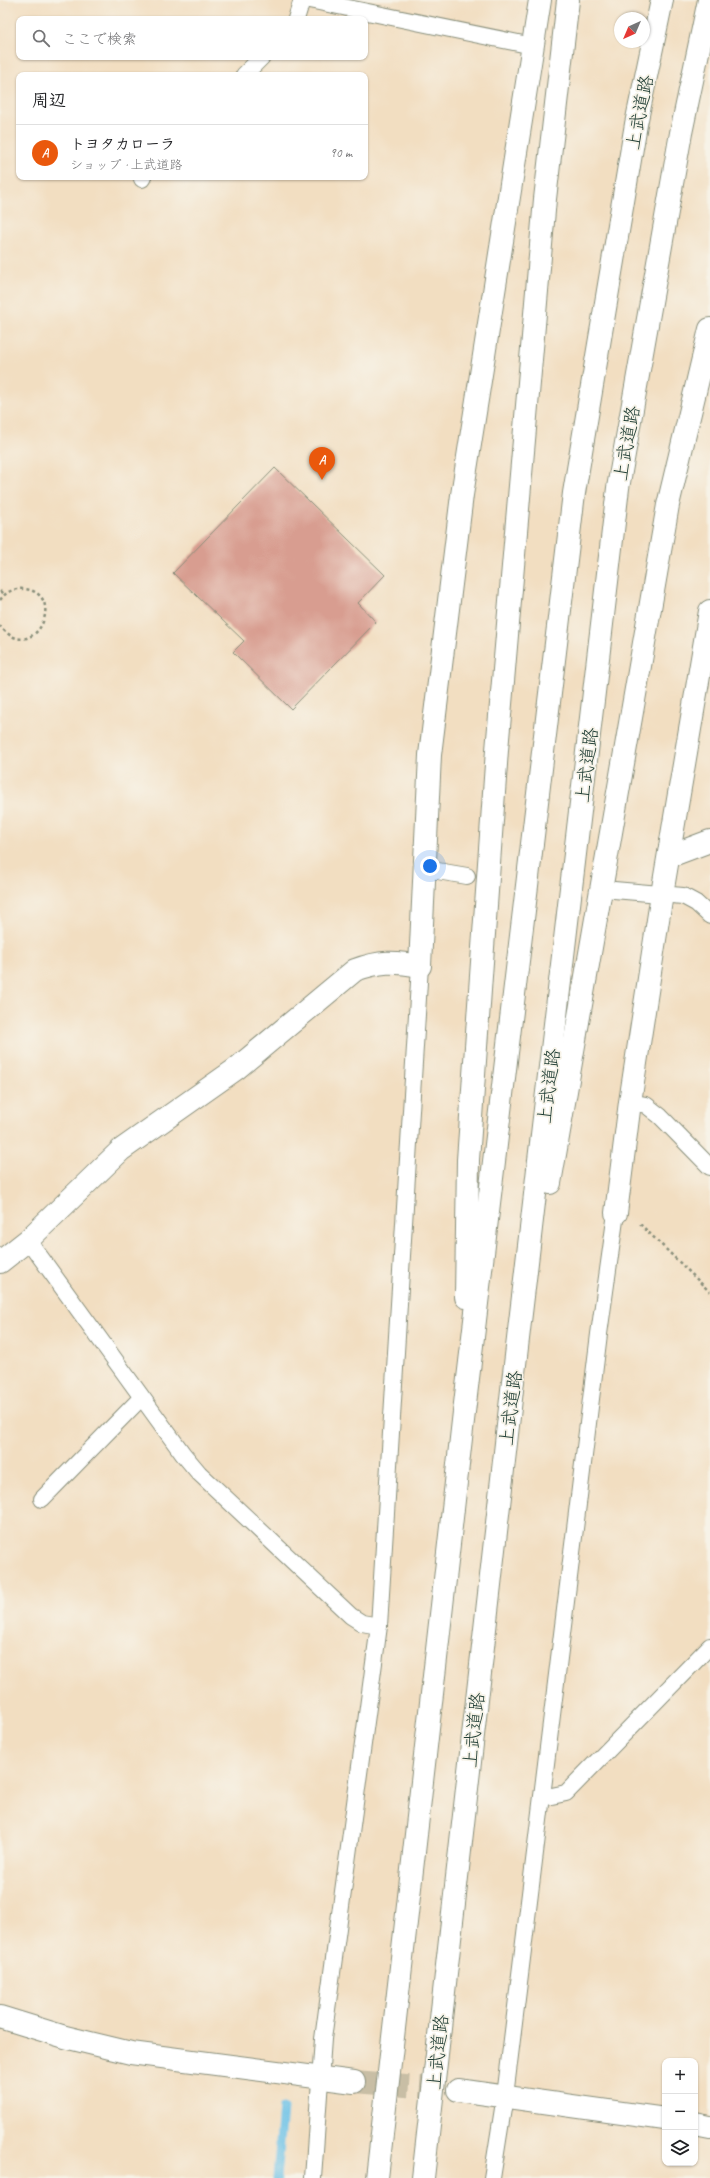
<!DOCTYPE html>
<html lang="ja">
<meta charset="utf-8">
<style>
:root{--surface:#fff;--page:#f6f6f6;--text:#202124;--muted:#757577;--line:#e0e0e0;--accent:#ea580c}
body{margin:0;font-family:Caveat,"Klee One",sans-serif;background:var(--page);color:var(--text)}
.controls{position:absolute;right:12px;bottom:12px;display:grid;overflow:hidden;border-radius:8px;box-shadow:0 1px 3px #0004}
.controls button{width:36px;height:36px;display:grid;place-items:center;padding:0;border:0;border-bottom:1px solid var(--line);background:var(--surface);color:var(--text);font:20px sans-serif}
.compass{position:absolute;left:614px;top:12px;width:36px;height:36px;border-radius:50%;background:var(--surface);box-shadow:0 1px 3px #0004;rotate:224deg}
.you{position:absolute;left:430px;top:866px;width:14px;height:14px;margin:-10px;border:3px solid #fff;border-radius:50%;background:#1a73e8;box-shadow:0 0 0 6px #1a73e833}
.badge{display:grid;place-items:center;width:26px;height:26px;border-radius:50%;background:var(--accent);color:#fff;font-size:13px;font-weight:700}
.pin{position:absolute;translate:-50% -33px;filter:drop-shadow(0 1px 2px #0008)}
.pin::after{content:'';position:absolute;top:21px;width:14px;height:12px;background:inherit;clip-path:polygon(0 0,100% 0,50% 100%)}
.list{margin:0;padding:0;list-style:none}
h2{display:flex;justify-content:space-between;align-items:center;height:52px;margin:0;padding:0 16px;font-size:17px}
h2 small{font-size:13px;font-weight:400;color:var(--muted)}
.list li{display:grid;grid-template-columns:26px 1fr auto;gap:12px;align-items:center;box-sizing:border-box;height:56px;padding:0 16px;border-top:1px solid var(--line)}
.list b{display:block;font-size:15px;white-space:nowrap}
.list p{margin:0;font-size:13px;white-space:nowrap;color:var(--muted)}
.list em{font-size:13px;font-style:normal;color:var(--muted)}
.icon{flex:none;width:22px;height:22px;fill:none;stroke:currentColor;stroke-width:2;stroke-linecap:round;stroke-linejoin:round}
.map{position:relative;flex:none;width:710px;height:2178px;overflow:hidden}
.search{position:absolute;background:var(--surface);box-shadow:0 1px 3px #0004;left:16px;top:16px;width:352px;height:44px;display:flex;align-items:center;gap:10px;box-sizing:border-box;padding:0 14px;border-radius:8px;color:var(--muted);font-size:15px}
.panel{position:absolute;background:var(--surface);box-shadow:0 1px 3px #0004;left:16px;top:72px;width:352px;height:108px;border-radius:8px}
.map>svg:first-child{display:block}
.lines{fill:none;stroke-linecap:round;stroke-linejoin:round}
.stream{stroke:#6ac1e7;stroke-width:9}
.building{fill:#d89d90}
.tertiary-tunnel{stroke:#c8bea5;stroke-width:22;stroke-dasharray:22 11;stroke-linecap:butt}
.service-casing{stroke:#888e7a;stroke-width:18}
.minor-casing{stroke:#888e7a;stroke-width:24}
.tertiary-casing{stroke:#888e7a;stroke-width:24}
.trunk-casing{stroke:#888e7a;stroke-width:24}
.path{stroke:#888e7a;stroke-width:2.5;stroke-dasharray:3 3;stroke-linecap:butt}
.service{stroke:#fff;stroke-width:16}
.minor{stroke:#fff;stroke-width:22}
.tertiary{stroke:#fff;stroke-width:22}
.trunk{stroke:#fff;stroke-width:22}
.labels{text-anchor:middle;stroke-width:3.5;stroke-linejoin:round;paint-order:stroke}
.street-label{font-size:19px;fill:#1f3d34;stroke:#f7f3e8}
</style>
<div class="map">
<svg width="710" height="2178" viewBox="0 0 710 2178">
<rect width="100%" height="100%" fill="#f7f3e8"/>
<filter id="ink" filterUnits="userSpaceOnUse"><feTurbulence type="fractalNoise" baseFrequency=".025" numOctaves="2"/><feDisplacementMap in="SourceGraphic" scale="8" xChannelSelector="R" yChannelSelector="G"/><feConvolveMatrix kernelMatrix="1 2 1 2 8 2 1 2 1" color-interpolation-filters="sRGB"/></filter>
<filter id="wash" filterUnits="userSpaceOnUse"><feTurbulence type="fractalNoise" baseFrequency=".012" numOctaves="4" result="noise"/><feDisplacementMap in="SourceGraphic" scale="16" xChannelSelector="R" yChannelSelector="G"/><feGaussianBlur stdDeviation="0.9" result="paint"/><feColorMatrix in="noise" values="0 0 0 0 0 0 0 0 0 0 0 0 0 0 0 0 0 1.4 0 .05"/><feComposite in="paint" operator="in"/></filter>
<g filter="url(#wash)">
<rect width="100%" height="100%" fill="#f2dec1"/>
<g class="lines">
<polyline class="stream" points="277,2178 283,2108"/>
</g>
<g id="blocks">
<polygon class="building" points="275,468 385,575 358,603 376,622 291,709 233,652 244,641 173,573"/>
</g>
</g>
<g filter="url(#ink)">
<use href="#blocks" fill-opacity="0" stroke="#888e7a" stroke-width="1"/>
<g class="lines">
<polyline class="tertiary-tunnel" points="354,2082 458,2090"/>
<defs>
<g id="service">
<polyline points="309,0 533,46"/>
<polyline points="296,19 302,0"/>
<polyline points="244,75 262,57"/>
<polyline points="142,179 143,177"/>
<polyline points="426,869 467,876"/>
<polyline points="614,890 683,896 696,903 710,916"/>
<polyline points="630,1102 646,1105 660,1116 710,1167"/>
<polyline points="28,1240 183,1454 199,1473 351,1616 362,1623 379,1626"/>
<polyline points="42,1499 141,1398"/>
<polyline points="542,1798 566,1793 710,1646"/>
<polyline points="313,2178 323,2039 379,1626 420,966"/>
<polyline points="492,2178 505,2096 599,1334 616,1213"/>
</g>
<g id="minor">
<polyline points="670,856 710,841"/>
<polyline points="616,1213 630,1102 662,894 710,611"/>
</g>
<g id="tertiary">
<path d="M0,1262L28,1240L121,1150L236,1069L355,970C380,961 394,961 420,966L430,755L462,495L540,0"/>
<polyline points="0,2017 65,2037 131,2053 354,2082"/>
<polyline points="458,2090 665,2119"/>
<polyline points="695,2124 710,2127"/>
</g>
<g id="trunk">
<polyline points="550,1183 668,505 710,329"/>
<polyline points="466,1297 468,1160 497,750 545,199 568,0"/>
<polyline points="377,2178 464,1412 574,493 636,124 662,0"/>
<polyline points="423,2178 512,1390 618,488 681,133 709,0"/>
</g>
</defs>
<use href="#service" class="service-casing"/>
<use href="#minor" class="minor-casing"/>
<use href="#tertiary" class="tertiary-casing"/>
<use href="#trunk" class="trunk-casing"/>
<g class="path">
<polyline points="0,591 4,595"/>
<path d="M0,600C6,592 13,588 24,589C69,593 34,668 0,626"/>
<polyline points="640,1224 710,1292"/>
</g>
<use href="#service" class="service"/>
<use href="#minor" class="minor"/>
<use href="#tertiary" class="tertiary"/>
<use href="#trunk" class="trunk"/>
</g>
</g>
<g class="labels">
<g class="street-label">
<text transform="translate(639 112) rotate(-79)" y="7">上武道路</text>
<text transform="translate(626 443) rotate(-80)" y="7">上武道路</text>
<text transform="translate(586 765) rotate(-83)" y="7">上武道路</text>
<text transform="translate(548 1086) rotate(-83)" y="7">上武道路</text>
<text transform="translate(510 1408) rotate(-83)" y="7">上武道路</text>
<text transform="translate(473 1730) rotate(-84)" y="7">上武道路</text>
<text transform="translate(437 2052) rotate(-84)" y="7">上武道路</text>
</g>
</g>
</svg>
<div class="controls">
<button>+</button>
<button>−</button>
<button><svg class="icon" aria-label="layers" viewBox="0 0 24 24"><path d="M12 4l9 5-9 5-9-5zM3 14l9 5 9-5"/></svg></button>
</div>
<svg class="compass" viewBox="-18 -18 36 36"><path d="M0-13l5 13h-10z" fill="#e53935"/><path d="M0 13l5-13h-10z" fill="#757577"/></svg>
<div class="you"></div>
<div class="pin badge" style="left:322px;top:480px">A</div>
<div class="search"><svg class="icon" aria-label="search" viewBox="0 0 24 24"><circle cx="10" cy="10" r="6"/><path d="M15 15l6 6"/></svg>ここで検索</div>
<section class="panel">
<h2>周辺<small></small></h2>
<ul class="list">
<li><span class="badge">A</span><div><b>トヨタカローラ</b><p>ショップ · 上武道路</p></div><em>90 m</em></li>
</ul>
</section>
</div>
